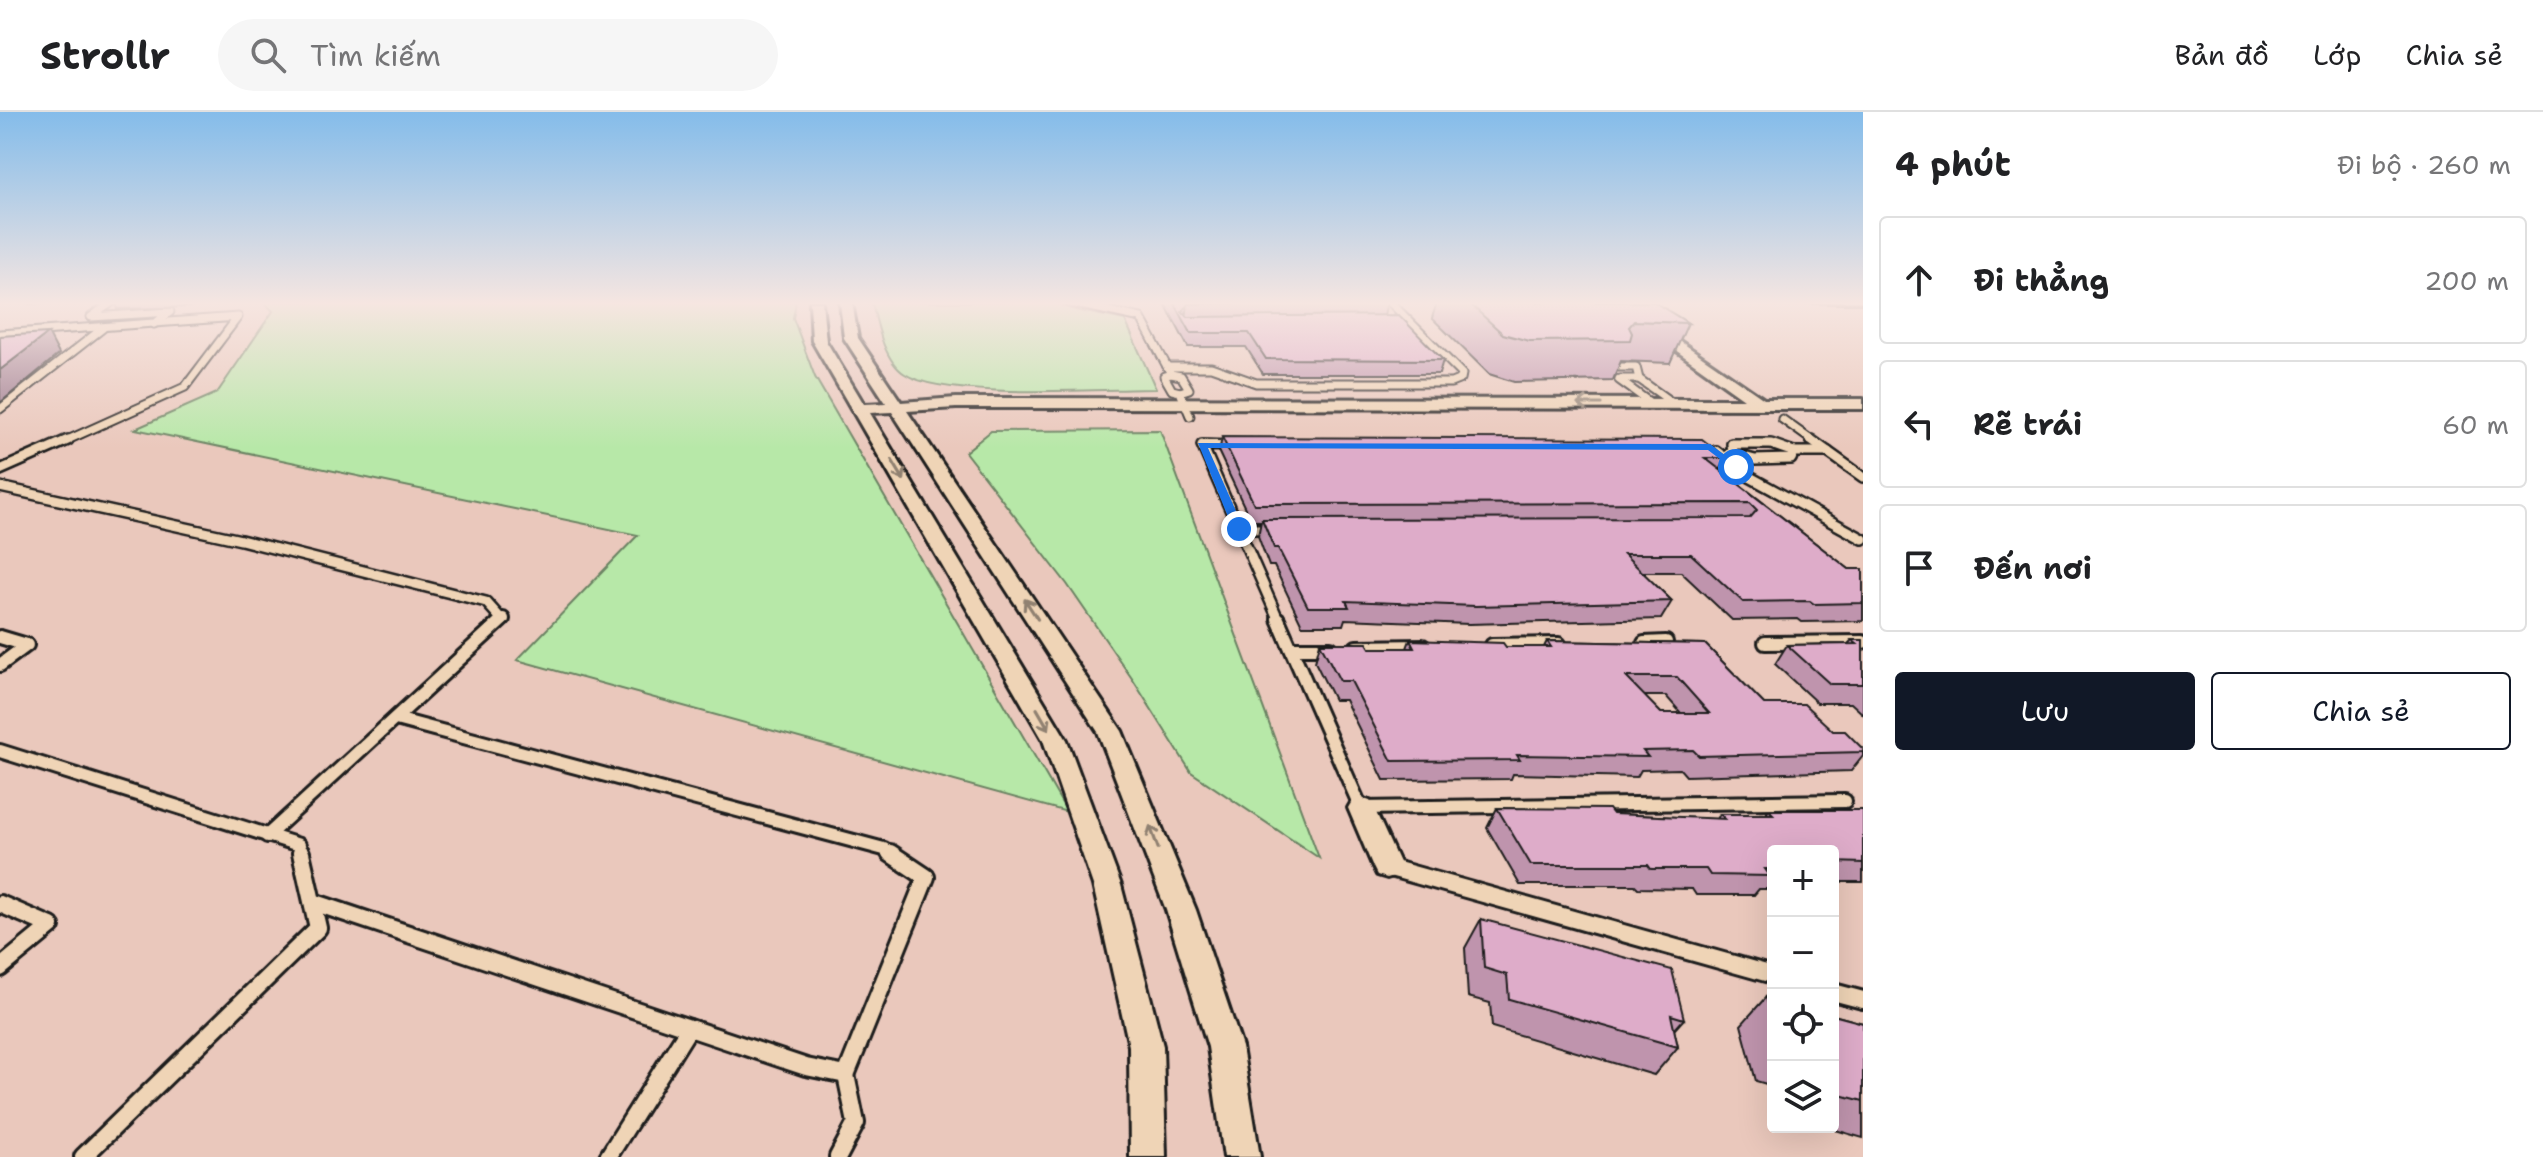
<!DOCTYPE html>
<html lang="vi">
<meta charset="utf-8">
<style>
:root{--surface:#fff;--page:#f6f6f6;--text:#202124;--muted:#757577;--line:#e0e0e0;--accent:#111827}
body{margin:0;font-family:"Shantell Sans",sans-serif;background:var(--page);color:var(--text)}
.controls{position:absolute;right:24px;bottom:24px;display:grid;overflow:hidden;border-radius:8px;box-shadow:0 8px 32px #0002}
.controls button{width:72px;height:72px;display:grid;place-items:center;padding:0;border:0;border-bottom:2px solid var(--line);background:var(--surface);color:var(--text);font:40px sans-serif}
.stop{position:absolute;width:24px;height:24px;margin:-18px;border:6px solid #1a73e8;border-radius:50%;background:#fff}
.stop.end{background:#1a73e8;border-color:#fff;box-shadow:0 2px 8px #0008}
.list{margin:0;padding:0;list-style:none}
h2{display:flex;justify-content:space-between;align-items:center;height:104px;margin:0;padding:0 32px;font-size:34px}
h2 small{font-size:26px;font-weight:400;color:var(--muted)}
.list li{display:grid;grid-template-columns:52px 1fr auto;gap:24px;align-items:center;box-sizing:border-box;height:128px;margin:0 16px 16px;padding:0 16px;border:2px solid var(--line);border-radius:8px}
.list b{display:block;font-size:30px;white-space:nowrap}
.list em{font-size:26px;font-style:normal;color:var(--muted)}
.actions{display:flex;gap:16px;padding:24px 32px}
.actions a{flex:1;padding:18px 0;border:2px solid var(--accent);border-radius:8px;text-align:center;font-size:28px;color:var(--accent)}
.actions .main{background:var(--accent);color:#fff}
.icon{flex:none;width:44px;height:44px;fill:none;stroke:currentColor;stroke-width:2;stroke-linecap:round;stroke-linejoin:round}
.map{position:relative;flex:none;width:1863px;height:1045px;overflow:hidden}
header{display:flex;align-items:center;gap:48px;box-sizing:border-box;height:112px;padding:0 40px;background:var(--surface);border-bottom:2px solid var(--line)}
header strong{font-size:38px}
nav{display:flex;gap:44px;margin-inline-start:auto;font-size:28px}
.search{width:560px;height:72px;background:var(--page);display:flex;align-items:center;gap:20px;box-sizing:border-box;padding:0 28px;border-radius:44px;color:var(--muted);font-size:30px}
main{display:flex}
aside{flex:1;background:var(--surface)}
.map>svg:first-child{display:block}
.green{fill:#b7e8a8;stroke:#6a8262;stroke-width:2}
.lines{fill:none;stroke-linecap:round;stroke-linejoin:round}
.service-far3-casing{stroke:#1c1c1c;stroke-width:11}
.service-far2-casing{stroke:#1c1c1c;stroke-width:14}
.service-far1-casing{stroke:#1c1c1c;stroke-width:18}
.service-casing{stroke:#1c1c1c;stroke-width:22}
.minor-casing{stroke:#1c1c1c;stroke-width:6}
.service-far3{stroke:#efd4b6;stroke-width:7}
.service-far2{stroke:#efd4b6;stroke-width:9}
.service-far1{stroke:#efd4b6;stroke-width:12}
.service{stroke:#efd4b6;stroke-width:16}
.minor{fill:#efd4b6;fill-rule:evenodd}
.wall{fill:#bf94ad;stroke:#1c1c1c;stroke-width:2;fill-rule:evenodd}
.shaded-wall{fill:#9b788d;stroke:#1c1c1c;stroke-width:2}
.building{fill:#deacc9;stroke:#1c1c1c;stroke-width:2;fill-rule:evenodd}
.oneway{stroke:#908171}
.route{fill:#1a73e8}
</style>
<header>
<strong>Strollr</strong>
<div class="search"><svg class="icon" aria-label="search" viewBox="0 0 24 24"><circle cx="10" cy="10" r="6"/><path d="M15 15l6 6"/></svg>Tìm kiếm</div>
<nav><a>Bản đồ</a><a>Lớp</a><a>Chia sẻ</a></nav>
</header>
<main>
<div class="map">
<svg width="1863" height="1045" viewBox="0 0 1863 1045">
<rect width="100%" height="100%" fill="#eac8bc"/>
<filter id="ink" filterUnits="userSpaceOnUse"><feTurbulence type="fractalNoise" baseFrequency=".0125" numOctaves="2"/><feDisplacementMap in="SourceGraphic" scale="16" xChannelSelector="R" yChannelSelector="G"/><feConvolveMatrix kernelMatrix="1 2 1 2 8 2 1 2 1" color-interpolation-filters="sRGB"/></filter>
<g filter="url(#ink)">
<g class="green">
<polygon points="264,190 796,190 793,206 815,265 1067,700 517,548 638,423 135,317 217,281 273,199"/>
<path d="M872,190H1052L1071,197L1125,208L1156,277C1103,277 944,288 905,262C884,249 877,212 872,190Z"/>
<polygon points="1160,318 1319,746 1191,660 1133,568 1067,472 965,340 991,319"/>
</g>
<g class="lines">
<defs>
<g id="service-far3">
<polyline points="112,190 91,205 170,200 154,212"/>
<polyline points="1067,190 1141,206 1171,262 1181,264 1189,277 1180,280"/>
<polyline points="0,222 238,205 185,275 63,330"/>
<polyline points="1167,255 1211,255 1256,271 1451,271 1461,267 1462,262 1390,190"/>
<polyline points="1618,255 1636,255 1639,267 1619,267"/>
<polyline points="1171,262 1164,264 1172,278 1180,280 1190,304"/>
<polyline points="1639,267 1674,292"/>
<polyline points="1619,268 1652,292"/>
<polyline points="0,297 103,216"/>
<polyline points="1782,307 1814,330"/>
</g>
<g id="service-far2">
<polyline points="1811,328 1863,365"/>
<polyline points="1233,334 1202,333 1279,509"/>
<polyline points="1716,339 1748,364 1863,427"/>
<polyline points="1733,340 1732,332 1771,332 1794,340 1828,340"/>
<polyline points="1729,341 1755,348 1791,347 1794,340"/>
<polyline points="0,358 68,328"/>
<polyline points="0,375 241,428 486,490 503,509"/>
<polyline points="1239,417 1274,417"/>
</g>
<g id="service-far1">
<polyline points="1278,507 1361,696 1845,689"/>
<polyline points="0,525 27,533 0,553"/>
<polyline points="1644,531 1666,530"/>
<polyline points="1765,531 1863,530"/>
<polyline points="1492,533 1559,532"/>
<polyline points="1356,535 1423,534"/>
<polyline points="1291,536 1331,536"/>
<polyline points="396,607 884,737 893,743"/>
<polyline points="0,639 299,733 301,743"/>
<polyline points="267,724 503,507"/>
</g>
<g id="service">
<polyline points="1387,755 1773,863"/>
<polyline points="313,790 806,955 846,963 926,765 890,741"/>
<polyline points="0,792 51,814 0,856"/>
<polyline points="1833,880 1863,888"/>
<polyline points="83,1045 318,816 301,741"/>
<polyline points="608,1045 689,916"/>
<polyline points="838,1045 856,1011 846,963"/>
</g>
<g id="minor">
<polygon points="810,190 822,190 826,229 864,292 886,291 844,226 840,190 852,190 858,226 901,290 956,286 1744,287 1608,190 1623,190 1764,287 1863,287 1863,297 956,296 907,299 1122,619 1196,798 1242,935 1260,1045 1224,1045 1208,935 1166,798 1098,620 892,300 870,301 1067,628 1121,773 1163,934 1166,1045 1130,1045 1129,934 1093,773 1043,628 812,229"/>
<polygon points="1361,686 1370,689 1374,696 1401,755 1397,763 1387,766 1377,763 1373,755 1348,696 1352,689"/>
</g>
</defs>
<use href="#service-far3" class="service-far3-casing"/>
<use href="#service-far2" class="service-far2-casing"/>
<use href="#service-far1" class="service-far1-casing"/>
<use href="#service" class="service-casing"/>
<use href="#minor" class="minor-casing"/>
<use href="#service-far3" class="service-far3"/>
<use href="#service-far2" class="service-far2"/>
<use href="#service-far1" class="service-far1"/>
<use href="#service" class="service"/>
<use href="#minor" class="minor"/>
</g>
<g class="wall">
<polygon points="115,190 195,190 190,195 118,197"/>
<polygon points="1164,190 1387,190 1384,203 1443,248 1439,262 1263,262 1246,235 1188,235"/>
<polygon points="1437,190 1654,190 1688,211 1670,251 1621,249 1613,268 1514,270 1489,262 1432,206"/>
<polygon points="1744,190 1863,190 1863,192 1748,192"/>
<polygon points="1222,325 1726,346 1720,357 1849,457 1863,457 1863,509 1802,510 1798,507 1732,508 1681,460 1642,460 1672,489 1661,507 1469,512 1345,507 1343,513 1302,513 1274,454 1269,454 1258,424 1261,409 1251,409 1219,341"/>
<path d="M1410,528L1506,535H1544L1547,529L1705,532L1764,592L1833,619L1863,637V644L1851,659L1686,664L1680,657L1641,658L1637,665L1513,662L1511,667L1384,668L1345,588H1334L1315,550L1320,531L1370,536H1407ZM1644,584H1666L1681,601H1661Z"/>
<polygon points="1852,528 1863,528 1863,602 1851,591 1817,591 1775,552 1787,533 1848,532"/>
<polygon points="1497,696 1717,707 1720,702 1766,702 1769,698 1863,698 1863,770 1833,770 1833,739 1773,739 1773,777 1759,777 1754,783 1696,783 1692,777 1638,776 1635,773 1520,773 1487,716"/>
<polygon points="1481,807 1684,907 1674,918 1678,935 1654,963 1492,915 1490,891 1468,885 1465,836"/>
<polygon points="1766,885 1773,887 1773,974 1756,969 1741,913"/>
<polygon points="1833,903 1863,911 1863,1026 1825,1015 1833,1015"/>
</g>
<g class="shaded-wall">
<polygon points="28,190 62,190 29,192"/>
<polygon points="1188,192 1186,206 1182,199"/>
<polygon points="48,221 59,242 0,291 0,258"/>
</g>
<g class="building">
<polygon points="1174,190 1384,190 1188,192 1182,199 1188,205 1399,203 1443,248 1266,247 1249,221 1191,221"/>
<polygon points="1468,190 1654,190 1688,211 1634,209 1629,215 1632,221 1630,228 1529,229 1503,222"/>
<polygon points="48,221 0,258 0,224"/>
<polygon points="1222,325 1702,327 1726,346 1705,346 1849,457 1863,457 1863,491 1814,492 1810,489 1743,490 1691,442 1624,442 1672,489 1476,494 1346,489 1349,495 1308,495 1278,436 1274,436 1262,407 1750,406 1757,398 1750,391 1254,392"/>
<path d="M1410,528L1503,531L1506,535H1551L1547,529L1705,532L1764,592H1804L1833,619H1845L1863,637V640L1699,644L1693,638L1643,639L1648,645L1517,643L1520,648L1392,649L1351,569H1340L1320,531H1367L1370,536H1414ZM1626,565H1677L1709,601H1661Z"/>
<polygon points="1852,528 1863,528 1863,572 1830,572 1787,533 1857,532"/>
<polygon points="1497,696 1609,697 1613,702 1725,707 1720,702 1773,702 1769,698 1863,698 1863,751 1833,750 1833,739 1773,739 1773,757 1765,757 1770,764 1710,763 1706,757 1651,757 1648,753 1531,753"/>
<polygon points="1481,807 1672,858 1684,907 1671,903 1678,935 1509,887 1507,863 1484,856"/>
<polygon points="1766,885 1773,887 1773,908"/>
<polygon points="1833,903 1863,911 1863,989 1833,981"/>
</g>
<defs><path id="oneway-shaft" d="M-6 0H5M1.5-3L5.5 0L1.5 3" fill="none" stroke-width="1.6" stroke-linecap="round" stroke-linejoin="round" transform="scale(2)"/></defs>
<g class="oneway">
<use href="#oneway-shaft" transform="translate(1589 292) rotate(-180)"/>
<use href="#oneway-shaft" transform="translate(898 358) rotate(59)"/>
<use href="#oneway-shaft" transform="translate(1031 497) rotate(-123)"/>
<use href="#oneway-shaft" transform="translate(1043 607) rotate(60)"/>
<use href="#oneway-shaft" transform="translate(1154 725) rotate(-110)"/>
</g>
</g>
<linearGradient id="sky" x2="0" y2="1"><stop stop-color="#84bcea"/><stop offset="0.57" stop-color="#f6e6e1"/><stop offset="1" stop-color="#f6e6e1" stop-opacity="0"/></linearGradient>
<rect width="1863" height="336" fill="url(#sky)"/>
<polygon class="route" points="1198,331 1710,332 1741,355 1733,357 1708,338 1208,336 1244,417 1239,420 1233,417"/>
</svg>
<div class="controls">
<button>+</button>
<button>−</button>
<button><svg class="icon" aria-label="locate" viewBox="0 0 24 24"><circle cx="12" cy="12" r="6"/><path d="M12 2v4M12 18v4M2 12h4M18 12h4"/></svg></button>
<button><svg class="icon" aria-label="layers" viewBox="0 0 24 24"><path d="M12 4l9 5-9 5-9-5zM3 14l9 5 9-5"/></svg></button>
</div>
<div class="stop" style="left:1736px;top:355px"></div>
<div class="stop end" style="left:1239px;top:417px"></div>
</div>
<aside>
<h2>4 phút<small>Đi bộ · 260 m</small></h2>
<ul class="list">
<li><svg class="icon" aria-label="ahead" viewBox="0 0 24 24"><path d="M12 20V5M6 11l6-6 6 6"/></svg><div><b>Đi thẳng</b></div><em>200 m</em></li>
<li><svg class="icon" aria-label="left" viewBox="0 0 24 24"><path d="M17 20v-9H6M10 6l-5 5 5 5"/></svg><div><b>Rẽ trái</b></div><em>60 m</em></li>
<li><svg class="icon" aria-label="arrive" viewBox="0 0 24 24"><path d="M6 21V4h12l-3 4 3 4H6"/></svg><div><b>Đến nơi</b></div></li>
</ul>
<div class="actions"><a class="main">Lưu</a><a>Chia sẻ</a></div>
</aside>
</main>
